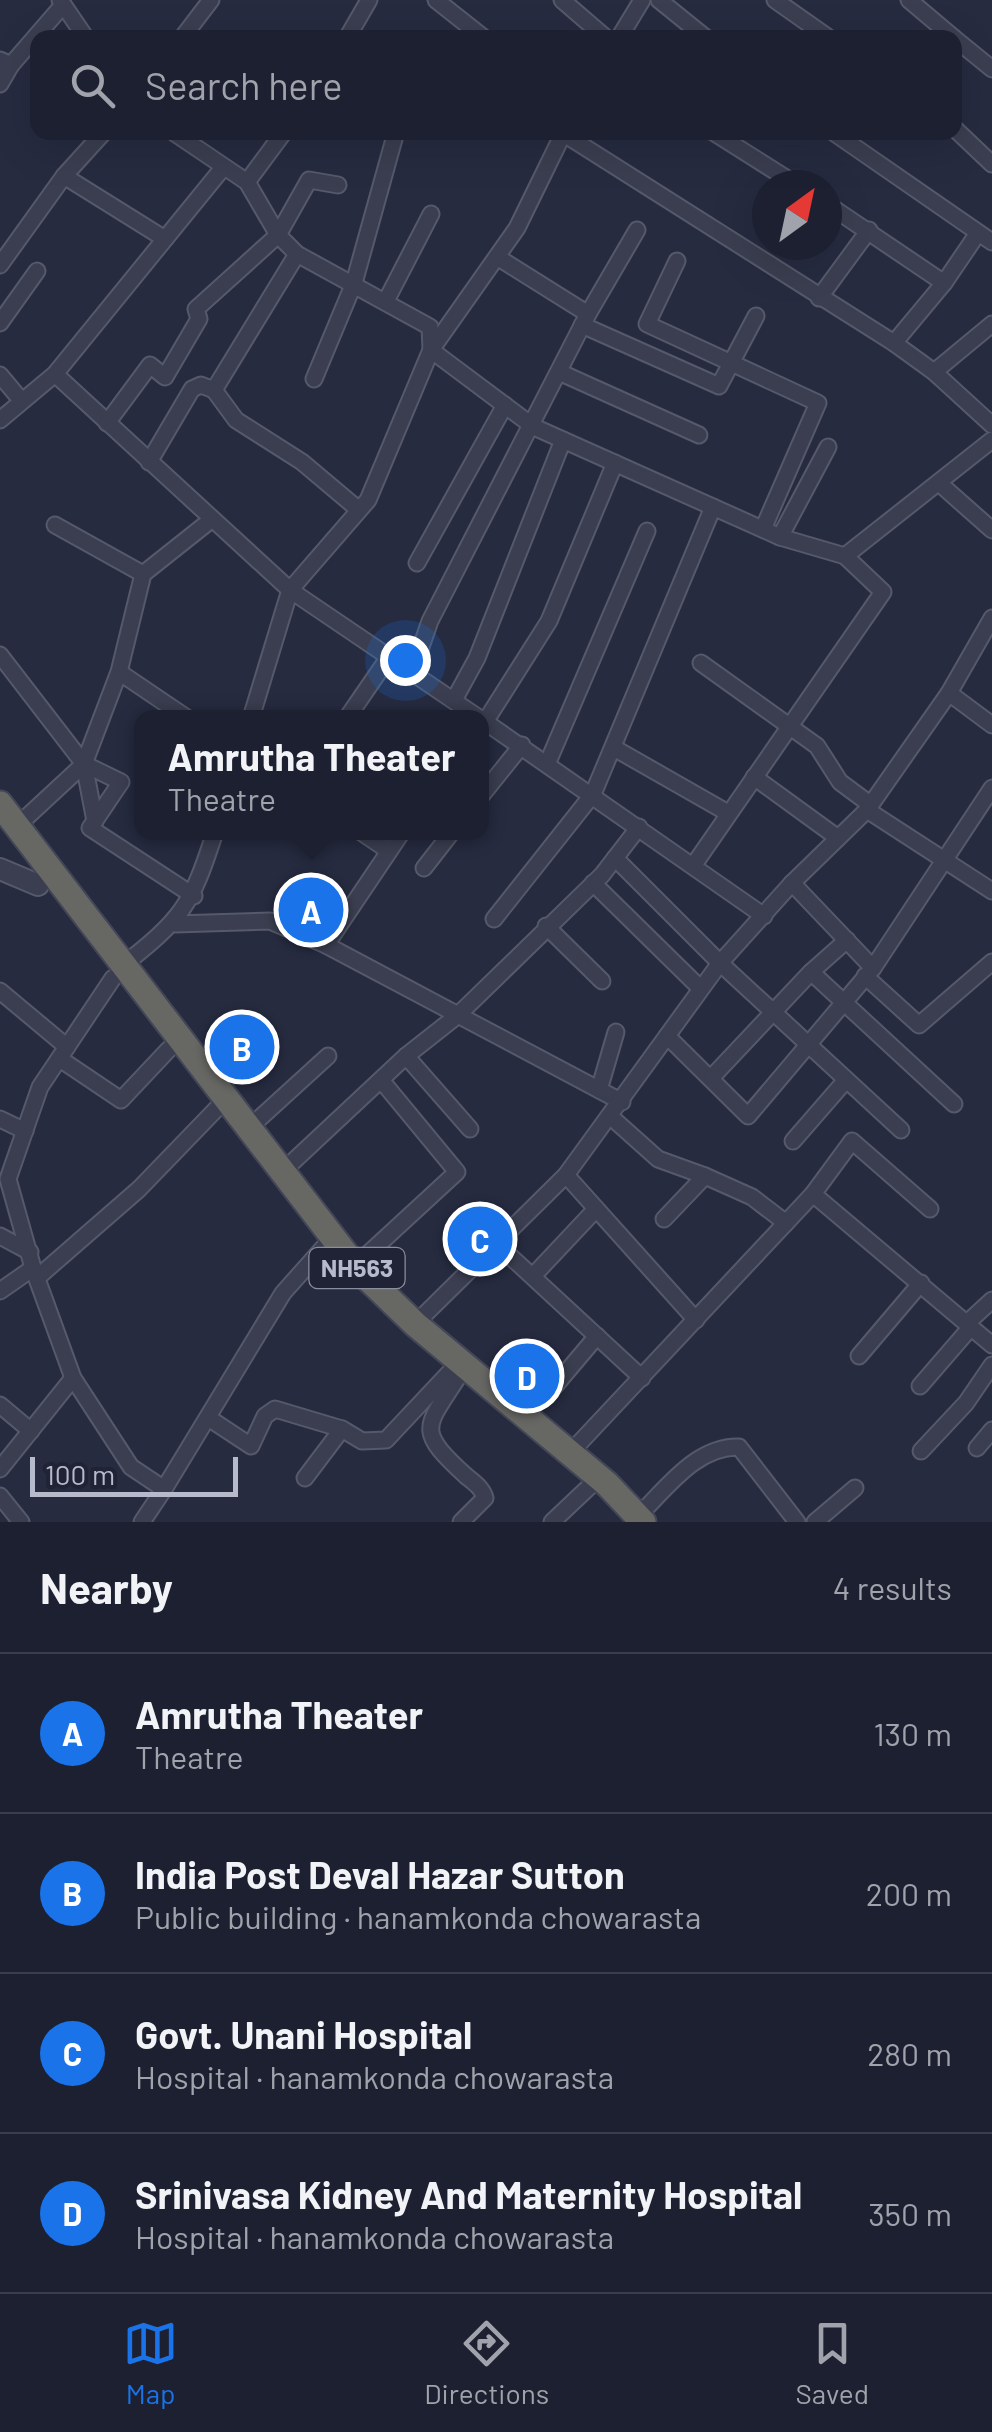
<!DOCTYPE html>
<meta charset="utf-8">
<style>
:root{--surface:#1c2030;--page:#292d3c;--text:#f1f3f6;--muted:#a0a3ab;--line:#3a3e4c;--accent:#1a73e8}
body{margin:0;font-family:Barlow,sans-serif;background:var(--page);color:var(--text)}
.compass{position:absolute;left:752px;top:170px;width:90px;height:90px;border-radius:50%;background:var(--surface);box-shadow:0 10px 40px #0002;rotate:33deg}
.scale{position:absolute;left:30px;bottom:25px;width:208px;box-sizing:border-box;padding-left:10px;border:5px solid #b7baca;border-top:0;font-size:28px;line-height:35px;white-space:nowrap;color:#b7baca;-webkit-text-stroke:8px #1f2335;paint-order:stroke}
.you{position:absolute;left:405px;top:660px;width:35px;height:35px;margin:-25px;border:8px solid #fff;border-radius:50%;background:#1a73e8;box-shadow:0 0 0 15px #1a73e833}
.badge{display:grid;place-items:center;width:65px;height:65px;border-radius:50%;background:var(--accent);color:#fff;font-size:32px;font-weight:700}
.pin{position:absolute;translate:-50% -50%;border:5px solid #fff;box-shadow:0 2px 10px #0006}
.popup{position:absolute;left:134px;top:710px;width:355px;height:130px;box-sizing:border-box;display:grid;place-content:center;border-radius:20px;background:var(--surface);filter:drop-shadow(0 2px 8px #0005);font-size:32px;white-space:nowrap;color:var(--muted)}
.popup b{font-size:38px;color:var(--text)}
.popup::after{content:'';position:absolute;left:50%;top:100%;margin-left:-20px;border:20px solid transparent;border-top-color:var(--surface)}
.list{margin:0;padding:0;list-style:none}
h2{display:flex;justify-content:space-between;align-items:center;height:130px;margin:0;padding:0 40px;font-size:42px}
h2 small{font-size:32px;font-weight:400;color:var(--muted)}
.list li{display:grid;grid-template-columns:65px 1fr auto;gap:30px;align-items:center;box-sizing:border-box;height:160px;padding:0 40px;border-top:2px solid var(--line)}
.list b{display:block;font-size:38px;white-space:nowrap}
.list p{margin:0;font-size:32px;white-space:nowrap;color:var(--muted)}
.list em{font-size:32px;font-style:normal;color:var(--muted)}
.icon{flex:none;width:55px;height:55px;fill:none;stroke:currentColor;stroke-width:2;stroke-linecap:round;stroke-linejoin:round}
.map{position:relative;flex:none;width:992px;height:1522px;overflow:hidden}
.search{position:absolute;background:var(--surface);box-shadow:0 10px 40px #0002;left:30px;right:30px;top:30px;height:110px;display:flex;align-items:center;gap:25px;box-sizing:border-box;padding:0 35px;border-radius:20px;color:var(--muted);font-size:38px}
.sheet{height:770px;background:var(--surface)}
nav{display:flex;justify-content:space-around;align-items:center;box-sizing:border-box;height:140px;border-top:2px solid var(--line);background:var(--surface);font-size:28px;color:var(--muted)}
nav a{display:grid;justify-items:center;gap:5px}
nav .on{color:var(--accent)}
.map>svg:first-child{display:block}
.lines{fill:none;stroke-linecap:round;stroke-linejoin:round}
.minor-casing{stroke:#55596a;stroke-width:19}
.tertiary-casing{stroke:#55596a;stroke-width:24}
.trunk-casing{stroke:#424657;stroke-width:29}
.minor{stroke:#3a3e50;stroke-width:15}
.tertiary{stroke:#3a3e50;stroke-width:20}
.trunk{stroke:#676764;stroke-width:25}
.labels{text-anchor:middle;stroke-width:10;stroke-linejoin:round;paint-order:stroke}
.shield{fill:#1f2335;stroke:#898d9d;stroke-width:2.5}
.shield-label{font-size:25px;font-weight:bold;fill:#b7baca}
</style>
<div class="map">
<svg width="992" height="1522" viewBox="0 0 992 1522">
<rect width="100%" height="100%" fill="#262b40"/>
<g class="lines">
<defs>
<g id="minor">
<polyline points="60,0 86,38"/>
<polyline points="436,0 484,38"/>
<polyline points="562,0 606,38"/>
<polyline points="659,0 706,38"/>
<polyline points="775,0 829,38"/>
<polyline points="909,0 954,38"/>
<polyline points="182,38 211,0"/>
<polyline points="347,38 369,0"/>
<polyline points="619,38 642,0"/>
<polyline points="954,38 992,69"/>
<polyline points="0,60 11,65 63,5"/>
<polyline points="0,84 11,65"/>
<polyline points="954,128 992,164"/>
<polyline points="104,132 64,176 165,239"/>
<polyline points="173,132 247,182 278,235 297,254 430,327 431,350"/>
<polyline points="713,132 797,185"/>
<polyline points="833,132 992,242"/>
<polyline points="564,134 894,343 934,372 992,425"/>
<polyline points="247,182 284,132"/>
<polyline points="827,204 944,283"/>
<polyline points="297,254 214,390 236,420 302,462 359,510"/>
<polyline points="497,257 588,314 637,230"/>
<polyline points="677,261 647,324 818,403 763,529"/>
<polyline points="0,265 64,176"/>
<polyline points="819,298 869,230"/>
<polyline points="386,301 431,214"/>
<polyline points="0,323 37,271"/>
<polyline points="582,325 719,386 756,316"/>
<polyline points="894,343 944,283 978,233"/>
<polyline points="431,350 534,427 780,537 845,556 992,440"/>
<polyline points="559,372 699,435"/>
<polyline points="934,372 992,324"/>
<polyline points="55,374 290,590 479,718"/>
<polyline points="0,375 21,400"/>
<polyline points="314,379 354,283 396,132"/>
<polyline points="0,420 55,374 222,169"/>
<polyline points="107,423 150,365 165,377 199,319 196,309 278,235 309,180 338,185"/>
<polyline points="149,462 192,389 201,385 214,390"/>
<polyline points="939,483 992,530"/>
<polyline points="55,525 143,574"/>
<polyline points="780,537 828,447"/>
<polyline points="417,563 505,405"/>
<polyline points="0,655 84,764 121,782 90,828 194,896"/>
<polyline points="701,663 817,746 840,782 871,805"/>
<polyline points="413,670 430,621 588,314"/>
<polyline points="119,672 187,718"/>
<polyline points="949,693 992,725"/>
<polyline points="454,700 477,658 563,440"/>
<polyline points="251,718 290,590 368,500 431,350 517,228 564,132"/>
<polyline points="347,718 391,654"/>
<polyline points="481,719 764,916"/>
<polyline points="485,722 549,621 615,463"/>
<polyline points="614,748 728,813"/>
<polyline points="548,762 647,531"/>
<polyline points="84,764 95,821"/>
<polyline points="754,777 838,838"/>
<polyline points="481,796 522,745"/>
<polyline points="867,810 992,891"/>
<polyline points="16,827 84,764 119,672 143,574 211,520"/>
<polyline points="361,832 389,851"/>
<polyline points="615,858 720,963 901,1130"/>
<polyline points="693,866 883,592 845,556"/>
<polyline points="424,868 452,832"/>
<polyline points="593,883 700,988"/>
<polyline points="792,883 873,968"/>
<polyline points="494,919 593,794 713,507"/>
<polyline points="175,924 270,921 326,945 622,1102"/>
<polyline points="546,926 602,981"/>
<polyline points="326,945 402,832"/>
<path d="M122,966C183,918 191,906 215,832"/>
<polyline points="811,972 847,940"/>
<polyline points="865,976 919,1025 992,962"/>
<polyline points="113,978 40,1087 8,1179 33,1268 73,1378 131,1467 164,1489 142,1522"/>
<polyline points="0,991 67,1047"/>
<polyline points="667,1036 748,1116 873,968 992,788"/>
<polyline points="406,1056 470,1129"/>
<polyline points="60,1059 121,1100 169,1049"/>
<polyline points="712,1077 811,972 954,1104"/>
<polyline points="217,1088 269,1039"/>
<polyline points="599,1090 616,1032"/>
<polyline points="611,1117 658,1159 705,1176"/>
<polyline points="0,1119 25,1131"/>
<polyline points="249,1128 328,1056"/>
<polyline points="793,1141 846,1080"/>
<polyline points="283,1171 406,1056 458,1015 602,875 639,827"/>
<polyline points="566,1175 696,1320"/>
<polyline points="813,1194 992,1345"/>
<polyline points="664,1219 705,1176 752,1197 786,1223"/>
<polyline points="0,1236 30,1252"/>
<polyline points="497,1244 642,1378"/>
<polyline points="355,1266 457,1172 381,1080"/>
<polyline points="533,1276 596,1209"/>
<polyline points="38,1277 139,1189 226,1099"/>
<polyline points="0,1291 33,1268"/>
<polyline points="967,1323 992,1300"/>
<polyline points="415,1324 566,1175 720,963 792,883 867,810 949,693 992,618"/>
<polyline points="859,1356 921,1283"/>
<path d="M458,1377C425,1428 416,1430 465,1475C473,1482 482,1487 485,1498L461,1522"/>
<polyline points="920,1386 971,1327"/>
<polyline points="548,1394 597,1336"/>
<polyline points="0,1405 31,1431"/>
<polyline points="210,1419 251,1446 265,1416 275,1409 342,1429"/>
<polyline points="977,1448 992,1430"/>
<polyline points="921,1451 966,1403 992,1365"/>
<polyline points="571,1452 813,1194 852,1141 930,1209"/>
<polyline points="0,1469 73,1378"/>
<polyline points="305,1478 342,1429 362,1441 386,1440 449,1373"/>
<polyline points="164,1489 283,1293 324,1247"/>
<polyline points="0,1496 21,1522"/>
<path d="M638,1516C667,1488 696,1446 739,1447L797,1522"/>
<polyline points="552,1522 589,1487"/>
<polyline points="815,1522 855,1488"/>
</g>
<polyline id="tertiary" points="0,869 38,885"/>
<polyline id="trunk" points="0,804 355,1266 415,1324 607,1484 643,1522"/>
</defs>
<use href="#minor" class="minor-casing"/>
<use href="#tertiary" class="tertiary-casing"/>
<use href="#trunk" class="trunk-casing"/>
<use href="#minor" class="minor"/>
<use href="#tertiary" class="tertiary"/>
<use href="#trunk" class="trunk"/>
</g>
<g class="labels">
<rect class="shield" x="309.5" y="1248" width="95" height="40" rx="8"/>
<g class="shield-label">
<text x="357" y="1277">NH563</text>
</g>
</g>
</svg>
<svg class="compass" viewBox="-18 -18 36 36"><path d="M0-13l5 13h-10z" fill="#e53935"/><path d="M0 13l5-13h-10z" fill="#a0a3ab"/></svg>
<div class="scale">100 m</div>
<div class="you"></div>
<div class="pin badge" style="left:311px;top:910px">A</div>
<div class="popup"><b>Amrutha Theater</b>Theatre</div>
<div class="pin badge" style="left:242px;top:1047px">B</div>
<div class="pin badge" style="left:480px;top:1239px">C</div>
<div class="pin badge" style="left:527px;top:1376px">D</div>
<div class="search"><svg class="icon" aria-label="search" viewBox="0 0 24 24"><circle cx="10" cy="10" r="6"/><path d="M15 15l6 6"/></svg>Search here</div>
</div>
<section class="sheet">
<h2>Nearby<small>4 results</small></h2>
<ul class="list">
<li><span class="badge">A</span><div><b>Amrutha Theater</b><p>Theatre</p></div><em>130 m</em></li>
<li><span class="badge">B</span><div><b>India Post Deval Hazar Sutton</b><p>Public building · hanamkonda chowarasta</p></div><em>200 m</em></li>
<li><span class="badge">C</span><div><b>Govt. Unani Hospital</b><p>Hospital · hanamkonda chowarasta</p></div><em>280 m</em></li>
<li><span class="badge">D</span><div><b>Srinivasa Kidney And Maternity Hospital</b><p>Hospital · hanamkonda chowarasta</p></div><em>350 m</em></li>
</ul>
</section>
<nav>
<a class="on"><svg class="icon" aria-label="map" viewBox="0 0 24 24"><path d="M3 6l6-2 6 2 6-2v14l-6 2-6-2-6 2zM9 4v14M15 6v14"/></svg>Map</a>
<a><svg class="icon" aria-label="directions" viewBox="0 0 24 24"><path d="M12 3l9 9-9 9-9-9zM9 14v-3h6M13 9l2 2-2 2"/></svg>Directions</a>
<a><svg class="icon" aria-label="saved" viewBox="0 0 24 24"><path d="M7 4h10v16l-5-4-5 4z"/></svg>Saved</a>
</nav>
